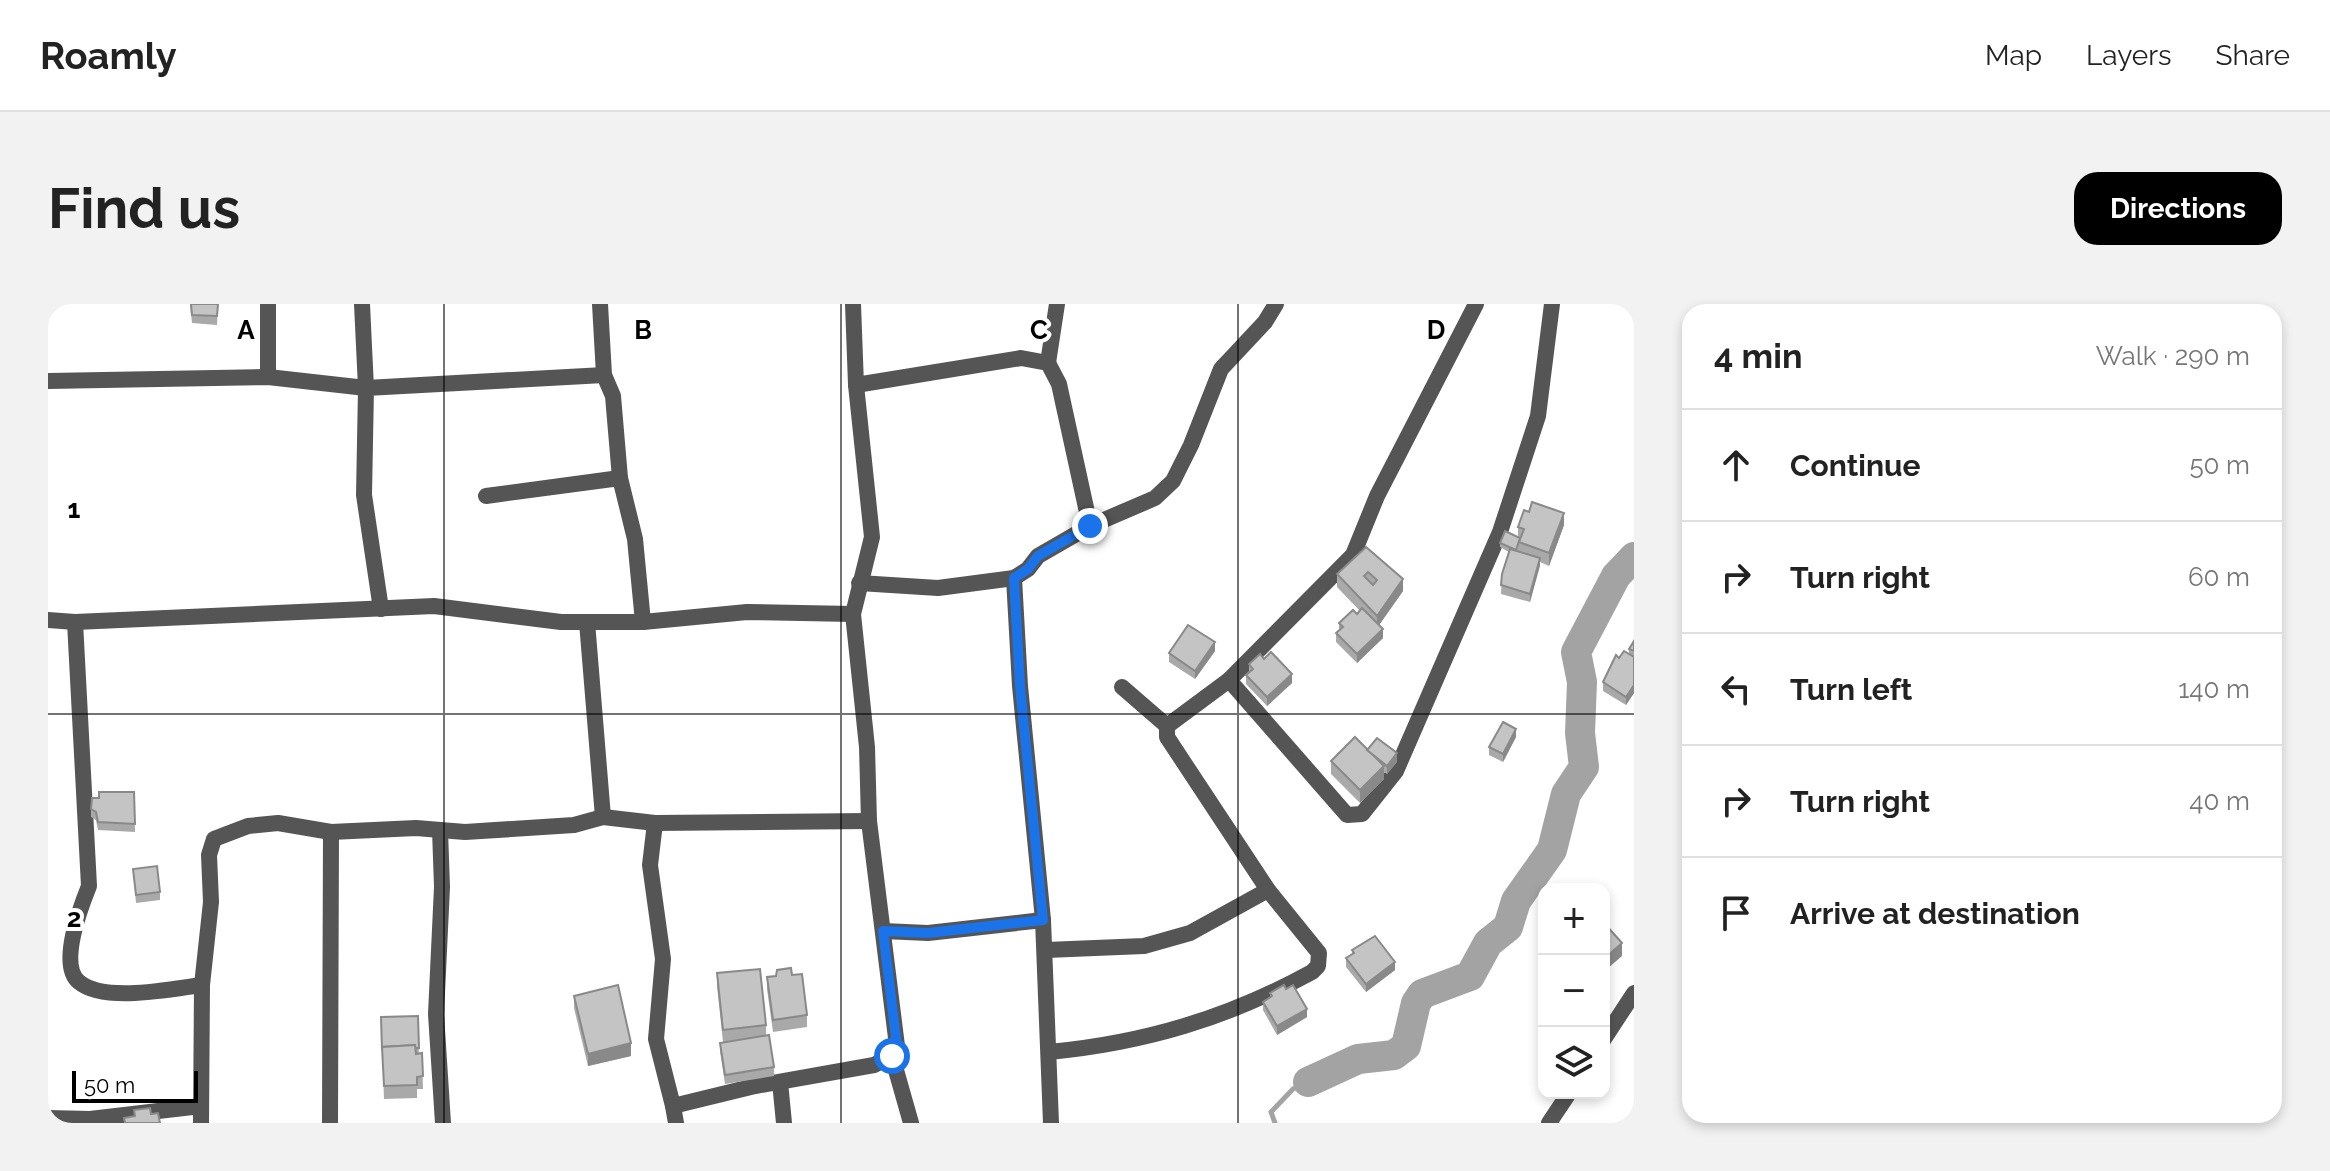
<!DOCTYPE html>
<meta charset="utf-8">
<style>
:root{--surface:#fff;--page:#f2f2f2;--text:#222;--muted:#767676;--line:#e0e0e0;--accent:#000}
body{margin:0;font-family:Raleway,sans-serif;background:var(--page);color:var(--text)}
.controls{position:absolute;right:24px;bottom:24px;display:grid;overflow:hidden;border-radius:16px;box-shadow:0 4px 12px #0003}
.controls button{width:72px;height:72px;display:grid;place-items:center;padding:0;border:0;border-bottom:2px solid var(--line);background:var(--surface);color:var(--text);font:40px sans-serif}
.scale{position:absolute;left:24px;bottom:20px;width:126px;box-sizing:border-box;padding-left:8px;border:4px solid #000;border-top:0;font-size:22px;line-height:28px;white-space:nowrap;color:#000;-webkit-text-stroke:6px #fff;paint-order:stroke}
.stop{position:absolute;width:24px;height:24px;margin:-18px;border:6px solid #1a73e8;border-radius:50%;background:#fff}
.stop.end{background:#1a73e8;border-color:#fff;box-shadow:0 2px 8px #0008}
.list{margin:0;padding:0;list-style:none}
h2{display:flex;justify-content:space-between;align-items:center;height:104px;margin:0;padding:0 32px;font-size:34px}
h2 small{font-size:26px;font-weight:400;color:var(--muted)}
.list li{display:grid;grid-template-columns:52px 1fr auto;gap:24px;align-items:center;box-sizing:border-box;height:112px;padding:0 32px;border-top:2px solid var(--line)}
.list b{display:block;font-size:30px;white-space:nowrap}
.list em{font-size:26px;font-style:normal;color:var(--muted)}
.icon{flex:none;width:44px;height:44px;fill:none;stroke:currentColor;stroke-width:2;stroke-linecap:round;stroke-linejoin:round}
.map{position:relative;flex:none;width:1586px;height:819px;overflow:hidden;border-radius:24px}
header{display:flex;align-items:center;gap:48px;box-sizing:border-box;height:112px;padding:0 40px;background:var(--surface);border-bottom:2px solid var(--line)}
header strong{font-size:38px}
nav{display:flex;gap:44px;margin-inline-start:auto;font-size:28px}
.intro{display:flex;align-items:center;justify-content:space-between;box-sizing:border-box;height:192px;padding:0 48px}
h1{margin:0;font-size:56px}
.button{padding:20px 36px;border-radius:24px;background:var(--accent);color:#fff;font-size:28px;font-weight:700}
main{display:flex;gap:48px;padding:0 48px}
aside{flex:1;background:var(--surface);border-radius:24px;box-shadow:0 4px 12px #0003}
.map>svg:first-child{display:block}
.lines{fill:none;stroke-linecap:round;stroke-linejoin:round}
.stream{stroke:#a3a3a3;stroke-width:5}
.river{stroke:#a3a3a3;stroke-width:30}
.street{stroke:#555;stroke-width:16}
.wall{fill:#a9a9a9}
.shaded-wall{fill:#898989}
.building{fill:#c4c4c4;stroke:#898989;stroke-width:2;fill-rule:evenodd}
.route{stroke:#1a73e8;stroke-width:10}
.grid{fill:none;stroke:#000;stroke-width:2;stroke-opacity:0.55}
.grid-label{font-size:26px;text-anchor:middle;font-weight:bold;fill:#000;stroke:#fff;stroke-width:8;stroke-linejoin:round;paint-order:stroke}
</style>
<header>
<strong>Roamly</strong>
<nav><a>Map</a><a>Layers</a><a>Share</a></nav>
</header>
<div class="intro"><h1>Find us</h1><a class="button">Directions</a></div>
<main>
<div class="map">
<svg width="1586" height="819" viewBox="0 0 1586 819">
<rect width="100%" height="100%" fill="#fff"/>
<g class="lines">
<polyline class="stream" points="1227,819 1223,808 1245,785 1260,778"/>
<polyline class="river" points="1260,778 1310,755 1346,751 1358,742 1368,699 1374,690 1422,672 1440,639 1460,623 1468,597 1504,546 1518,490 1536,463 1532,429 1534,378 1528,348 1568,272 1586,253"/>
<g class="street">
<polyline points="552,0 556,71 565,92 572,174 587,235 595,318 699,308 805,310"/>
<polyline points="1000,59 1009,0"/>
<polyline points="220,73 220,0"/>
<polyline points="0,77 220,73 318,84 314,0"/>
<polyline points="808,81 973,54 1000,59 1011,80 1042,222"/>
<polyline points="438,192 572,174"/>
<polyline points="811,279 890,284 966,274 980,265 990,252 1042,222 1107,194 1125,177 1143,141 1173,65 1217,18 1228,0"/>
<polyline points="333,305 316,191 318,84 556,71"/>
<polyline points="0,316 27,318 386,302 513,318 595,318"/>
<path d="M27,318L41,582C33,602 10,661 31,678C56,699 124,685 154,681"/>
<polyline points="539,318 555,513"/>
<polyline points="1181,376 1299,511 1314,510 1348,467 1452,228 1490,112 1504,0"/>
<polyline points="1119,422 1181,376 1305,251 1329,192 1428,0"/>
<polyline points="607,519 602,561 615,655 608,735 625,802"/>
<polyline points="392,526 394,583 388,710 395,819"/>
<polyline points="995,616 1003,819"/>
<polyline points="835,627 880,629 995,616 972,382 966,274"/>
<polyline points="998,646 1096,642 1142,629 1220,586"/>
<polyline points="1556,735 1586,689"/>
<path d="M1001,748C1096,739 1180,714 1264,668L1270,662L1271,649L1220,586L1119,433V422L1074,383"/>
<polyline points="844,752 863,819"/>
<polyline points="732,778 736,819"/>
<polyline points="0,814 42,815 153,802"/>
<polyline points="153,819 154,681 163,598 161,551 166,535 200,522 230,519 283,528 368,524 417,528 526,521 555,513 607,519 821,517"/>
<polyline points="282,819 283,528"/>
<polyline points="628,819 625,802 707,782 826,761 844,752 849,742 821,517 819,443 805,310 824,233 808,81 805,0"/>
<polyline points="1501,819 1521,789"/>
</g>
</g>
<g class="wall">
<polygon points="142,0 170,0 169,21 144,19"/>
<polygon points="1481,208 1516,221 1501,262 1492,258 1482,298 1453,290 1454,270 1461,248 1452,243 1452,239 1470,232 1470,223"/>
<polygon points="1318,243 1355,287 1331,321 1335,334 1309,359 1288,338 1288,329 1291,326 1291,319 1309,310 1312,307 1289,283 1289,270"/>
<polygon points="1586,337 1586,389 1578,401 1555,387 1555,378 1571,354 1581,350 1581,345"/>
<polygon points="1167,347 1147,375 1121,358 1121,349"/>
<polygon points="1201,360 1244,379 1219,402 1198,380 1198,371 1201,369"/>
<polygon points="1468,433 1455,458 1441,451 1441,443"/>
<polygon points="1319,446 1349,458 1339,470 1336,468 1336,475 1312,499 1283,470 1283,457"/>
<polygon points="86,488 87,528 50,526 48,516 43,513 43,505 51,494"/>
<polygon points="85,565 112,588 112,596 88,599"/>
<polygon points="1304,646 1347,666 1318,688 1298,663 1298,654 1304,650"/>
<polygon points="669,669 718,721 718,731 726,763 726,772 677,780 672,747 672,739 675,738 669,682"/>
<polygon points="744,671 759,711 759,723 725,728 719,685 719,673"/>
<polygon points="1222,689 1259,713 1229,731 1215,706 1215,698 1222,693"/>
<polygon points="526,692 583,752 540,762 526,704"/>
<polygon points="370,712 371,750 374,749 375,785 369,785 369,794 336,795 333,713"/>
</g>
<g class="shaded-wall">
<polygon points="1516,209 1516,221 1501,262 1501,249"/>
<polygon points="1492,254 1492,262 1482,298 1482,290"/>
<polygon points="1355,275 1355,287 1329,324 1329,312"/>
<polygon points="1335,325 1335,334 1309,359 1309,350"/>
<polygon points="1167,338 1167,347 1147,375 1147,367"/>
<polygon points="1244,370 1244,379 1219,402 1219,393"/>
<polygon points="1586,381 1586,389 1578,401 1578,393"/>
<polygon points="1468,425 1468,433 1455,458 1455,450"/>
<polygon points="1349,449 1349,458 1339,470 1339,462"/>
<polygon points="1336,462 1336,475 1312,499 1312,486"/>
<polygon points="1574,639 1574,652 1559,665 1559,676 1556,679 1556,655"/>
<polygon points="1347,658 1347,666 1318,688 1318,680"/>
<polygon points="1259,705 1259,713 1229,731 1229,722"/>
<polygon points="583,739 583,752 540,762 540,750"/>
</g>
<g class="building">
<polygon points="143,0 170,0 169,12 144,11"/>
<polygon points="1484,198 1516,209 1501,249 1471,238 1476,225 1470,223 1476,206 1481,208"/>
<polygon points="1457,227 1472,234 1468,246 1452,239"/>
<path d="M1318,243L1355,275L1329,312L1289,270ZM1320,268L1329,276L1325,281L1316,272Z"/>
<polygon points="1462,245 1492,254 1482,290 1453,281 1454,270"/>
<polygon points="1314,304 1335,325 1309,350 1288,329 1295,323 1291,319 1305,306 1309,310"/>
<polygon points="1140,321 1167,338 1147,367 1121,349"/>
<polygon points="1586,337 1586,347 1581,345"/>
<polygon points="1576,347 1586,353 1586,381 1578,393 1555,378 1568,351 1571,354"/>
<polygon points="1223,348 1244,370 1219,393 1198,371 1205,365 1201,360 1212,350 1216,355"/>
<polygon points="1455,418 1468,425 1455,450 1441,443"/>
<polygon points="1307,433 1336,462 1312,486 1283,457"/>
<polygon points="1329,434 1349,449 1339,462 1319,446"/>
<polygon points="51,488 86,488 87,520 50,518 48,508 43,505 44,494 51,494"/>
<polygon points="109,562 112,588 88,591 85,565"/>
<polygon points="1556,619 1574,639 1556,655"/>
<polygon points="1327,632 1347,658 1318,680 1298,654 1306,649 1304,646"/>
<polygon points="743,664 744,671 754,670 759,711 725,716 719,673 728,672 729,666"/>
<polygon points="712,665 718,721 675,726 669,669"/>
<polygon points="570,681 583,739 540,750 526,692"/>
<polygon points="1236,681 1238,685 1245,681 1259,705 1229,722 1215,698 1224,692 1222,689"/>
<polygon points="370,712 371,744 367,744 367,741 334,743 334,746 333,713"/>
<polygon points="721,731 726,763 677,771 672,739"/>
<polygon points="367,741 368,750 374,749 375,772 369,773 369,781 336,782 334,743"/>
<polygon points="102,804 103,810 110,809 112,819 77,819 76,814 87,812 86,806"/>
</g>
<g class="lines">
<polyline class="route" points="844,752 849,742 835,627 880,629 995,616 972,382 966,274 980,265 990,252 1042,222"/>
</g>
<path class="grid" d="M396,0V819M793,0V819M1190,0V819M0,410H1586"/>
<g class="grid-label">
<text x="198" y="35">A</text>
<text x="595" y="35">B</text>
<text x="991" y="35">C</text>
<text x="1388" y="35">D</text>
<text x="26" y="214">1</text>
<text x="26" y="623">2</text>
</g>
</svg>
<div class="controls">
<button>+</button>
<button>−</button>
<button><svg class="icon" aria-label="layers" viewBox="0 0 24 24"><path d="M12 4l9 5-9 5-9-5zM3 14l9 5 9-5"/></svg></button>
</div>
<div class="scale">50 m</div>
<div class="stop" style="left:844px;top:752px"></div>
<div class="stop end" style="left:1042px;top:222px"></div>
</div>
<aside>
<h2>4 min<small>Walk · 290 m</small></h2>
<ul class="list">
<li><svg class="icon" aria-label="ahead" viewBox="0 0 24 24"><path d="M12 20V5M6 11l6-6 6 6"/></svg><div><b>Continue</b></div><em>50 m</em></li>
<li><svg class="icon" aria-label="right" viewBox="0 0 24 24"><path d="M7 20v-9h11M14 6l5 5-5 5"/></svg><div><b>Turn right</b></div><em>60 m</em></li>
<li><svg class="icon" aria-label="left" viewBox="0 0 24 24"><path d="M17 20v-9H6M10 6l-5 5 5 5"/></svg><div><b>Turn left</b></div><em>140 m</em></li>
<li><svg class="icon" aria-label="right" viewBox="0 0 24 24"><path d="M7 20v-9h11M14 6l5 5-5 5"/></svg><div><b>Turn right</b></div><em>40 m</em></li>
<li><svg class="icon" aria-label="arrive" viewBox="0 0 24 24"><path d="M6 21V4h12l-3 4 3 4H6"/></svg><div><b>Arrive at destination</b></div></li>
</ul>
</aside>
</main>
